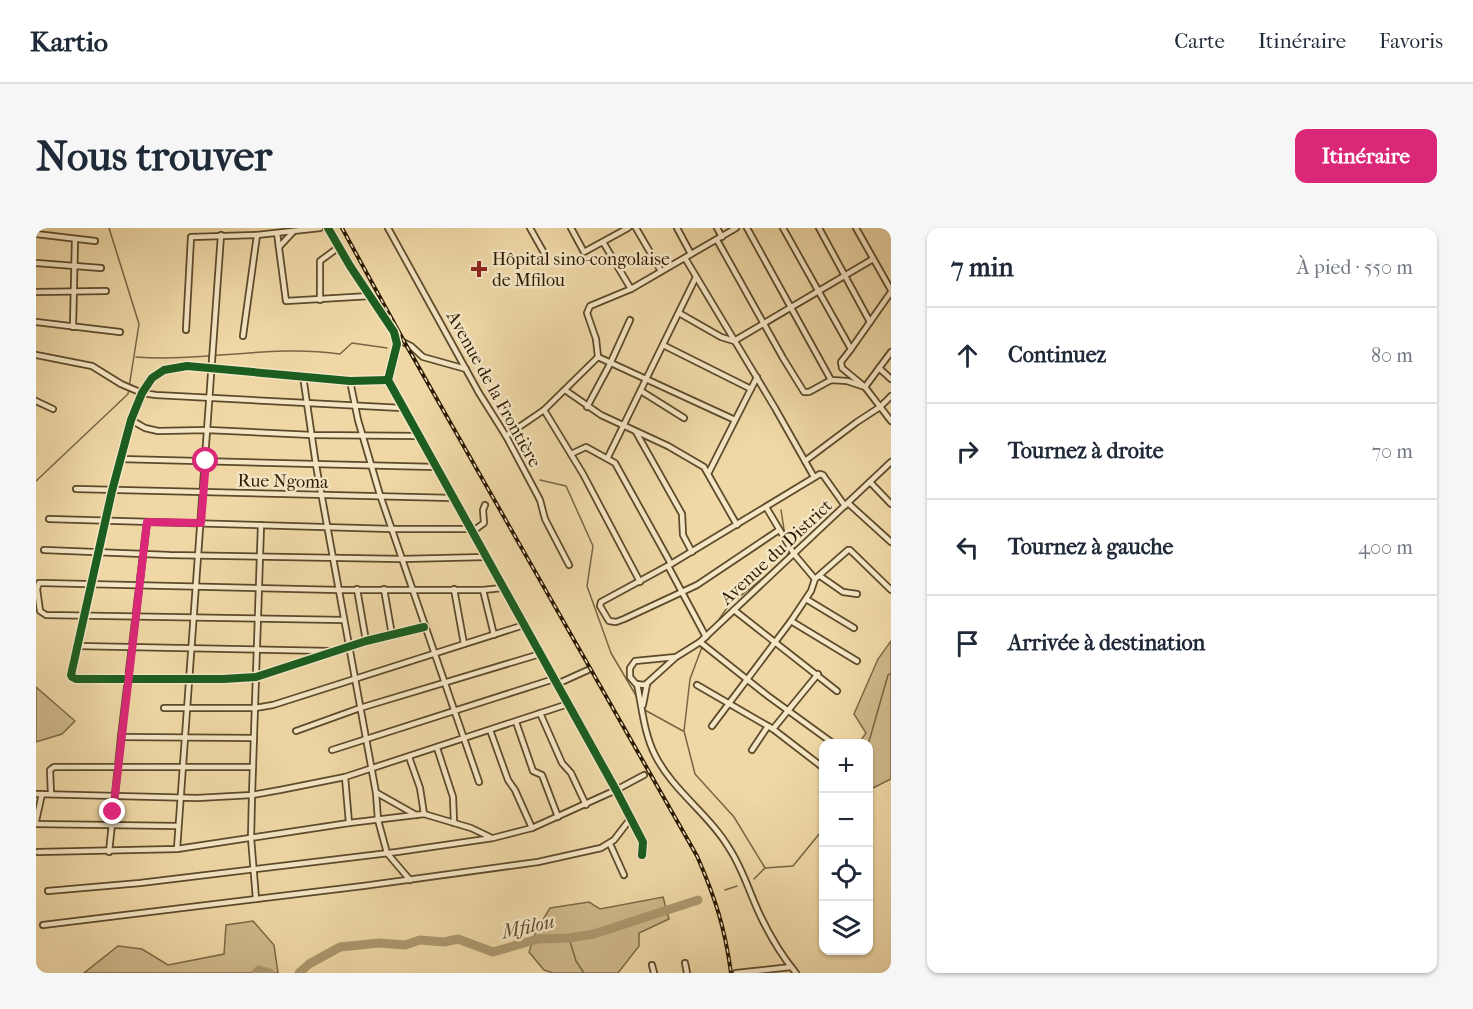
<!DOCTYPE html>
<html lang="fr">
<meta charset="utf-8">
<style>
:root{--surface:#fff;--page:#f6f6f7;--text:#1f2937;--muted:#747a83;--line:#e0e1e3;--accent:#db2777}
body{margin:0;font-family:"IM FELL French Canon",serif;background:var(--page);color:var(--text)}
.controls{position:absolute;right:18px;bottom:18px;display:grid;overflow:hidden;border-radius:12px;box-shadow:0 2px 4px #0004}
.controls button{width:54px;height:54px;display:grid;place-items:center;padding:0;border:0;border-bottom:2px solid var(--line);background:var(--surface);color:var(--text);font:30px sans-serif}
.stop{position:absolute;width:18px;height:18px;margin:-14px;border:4px solid #db2777;border-radius:50%;background:#fff}
.stop.end{background:#db2777;border-color:#fff;box-shadow:0 2px 6px #0008}
.list{margin:0;padding:0;list-style:none}
h2{display:flex;justify-content:space-between;align-items:center;height:78px;margin:0;padding:0 24px;font-size:26px}
h2 small{font-size:20px;font-weight:400;color:var(--muted)}
.list li{display:grid;grid-template-columns:39px 1fr auto;gap:18px;align-items:center;box-sizing:border-box;height:96px;padding:0 24px;border-top:2px solid var(--line)}
.list b{display:block;font-size:22px;white-space:nowrap}
.list em{font-size:20px;font-style:normal;color:var(--muted)}
.icon{flex:none;width:33px;height:33px;fill:none;stroke:currentColor;stroke-width:2;stroke-linecap:round;stroke-linejoin:round}
.map{position:relative;flex:none;width:855px;height:745px;overflow:hidden;border-radius:12px}
header{display:flex;align-items:center;gap:36px;box-sizing:border-box;height:84px;padding:0 30px;background:var(--surface);border-bottom:2px solid var(--line)}
header strong{font-size:28px}
nav{display:flex;gap:33px;margin-inline-start:auto;font-size:21px}
.intro{display:flex;align-items:center;justify-content:space-between;box-sizing:border-box;height:144px;padding:0 36px}
h1{margin:0;font-size:42px}
.button{padding:15px 27px;border-radius:12px;background:var(--accent);color:#fff;font-size:21px;font-weight:700}
main{display:flex;gap:36px;padding:0 36px}
aside{flex:1;background:var(--surface);border-radius:12px;box-shadow:0 2px 4px #0004}
.map>svg:first-child{display:block}
.green{fill:#ceb88a;stroke:#7c6946;stroke-width:1.5}
.lines{fill:none;stroke-linecap:round;stroke-linejoin:round}
.stream{stroke:#786543;stroke-width:1.5}
.river{stroke:#ac976e;stroke-width:9}
.street-casing{stroke:#5c4a2b;stroke-width:8}
.street{stroke:#f5e6c5;stroke-width:4.5}
.rail-casing{stroke:#2b1a02;stroke-width:4}
.rail{stroke:#f5e6c5;stroke-width:1.5;stroke-dasharray:4.5;stroke-linecap:butt}
.cycleway-casing{stroke:#f5e6c5;stroke-width:11}
.cycleway{stroke:#1b5e20;stroke-width:8}
.route{stroke:#db2777;stroke-width:8}
.poi-dot{fill:#8f2418;stroke:#f5e6c5;stroke-width:2}
.labels{text-anchor:middle;stroke-width:5;stroke-linejoin:round;paint-order:stroke}
.poi-label{font-size:18px;fill:#2b1a02;stroke:#f5e6c5;text-anchor:start}
.street-label{font-size:18px;fill:#2b1a02;stroke:#f5e6c5}
.water-label{font-size:20px;font-style:italic;fill:#5f4c2d;stroke:#f5e6c5}
</style>
<header>
<strong>Kartio</strong>
<nav><a>Carte</a><a>Itinéraire</a><a>Favoris</a></nav>
</header>
<div class="intro"><h1>Nous trouver</h1><a class="button">Itinéraire</a></div>
<main>
<div class="map">
<svg width="855" height="745" viewBox="0 0 855 745">
<rect width="100%" height="100%" fill="#efd8a6"/>
<filter id="stains"><feTurbulence type="fractalNoise" baseFrequency=".00333" numOctaves="4"/><feColorMatrix values="0 0 0 0 .2 0 0 0 0 .09 0 0 0 0 .02 0 0 0 .5 -.17"/></filter>
<radialGradient id="worn" r=".72"><stop offset=".6" stop-color="#630" stop-opacity="0"/><stop offset="1" stop-color="#630" stop-opacity=".3"/></radialGradient>
<g class="green">
<polygon points="855,413 855,551 833,562 832,516 823,515 830,505 818,486 842,431"/>
<polygon points="0,459 39,493 26,506 0,514"/>
<polygon points="627,669 633,691 603,705 603,718 582,745 517,745 508,742 493,724 500,703 514,680 553,674 564,681"/>
<polygon points="217,693 238,717 242,745 48,745 82,718 106,721 132,737 188,726 190,697"/>
</g>
<g class="lines">
<g class="stream">
<path d="M100,129C168,134 236,116 304,126L316,115L351,120"/>
<polyline points="504,252 530,258 557,318 551,358 575,425 602,471"/>
<polyline points="0,253 92,166 103,96 73,0"/>
<polyline points="745,282 749,308"/>
<polyline points="751,318 752,328"/>
<polyline points="679,397 693,377 736,343"/>
<polyline points="666,419 654,451 648,503 659,546 698,589 729,640"/>
<polyline points="607,481 647,503"/>
<polyline points="832,517 852,447 855,445"/>
<polyline points="718,651 729,640 757,638 784,605 788,592"/>
<polyline points="689,662 701,658"/>
<polyline points="533,710 540,733 548,745"/>
</g>
<g class="river">
<polyline points="220,745 223,742 234,745"/>
<polyline points="263,745 273,736 304,719 343,715 369,717 384,712 408,714 422,711 457,724 502,711 533,710 558,706 662,672"/>
</g>
<defs>
<g id="street">
<polyline points="292,0 314,38 358,104 361,116 352,152 580,562 607,614 606,627"/>
<polyline points="352,0 443,165 470,208 504,272 509,291 533,337"/>
<polyline points="494,0 507,23"/>
<polyline points="535,0 548,24 592,0"/>
<polyline points="600,0 625,43"/>
<polyline points="641,0 655,26"/>
<polyline points="681,0 686,9"/>
<polyline points="711,0 795,152"/>
<polyline points="747,0 815,121 805,134 806,140 829,159 855,193"/>
<polyline points="783,0 834,94"/>
<polyline points="820,0 855,62"/>
<polyline points="241,5 250,73 334,68"/>
<polyline points="0,6 59,13"/>
<polyline points="681,12 747,130 768,164 773,164 795,152 811,153 829,159 855,124"/>
<polyline points="567,14 595,61"/>
<polyline points="243,19 257,4"/>
<polyline points="649,30 739,180 778,249"/>
<polyline points="0,35 65,40"/>
<polyline points="0,64 70,63"/>
<polyline points="284,72 284,33 303,19"/>
<polyline points="643,85 685,109 698,113 837,31"/>
<polyline points="0,94 84,104"/>
<polyline points="37,99 39,11"/>
<polyline points="150,102 155,9 221,7 284,0"/>
<polyline points="207,108 221,7"/>
<polyline points="361,111 375,118 387,129 430,141"/>
<polyline points="627,117 715,161"/>
<polyline points="815,121 855,64"/>
<polyline points="0,127 56,138 85,156 106,165 120,167 366,180"/>
<polyline points="562,129 699,192"/>
<polyline points="843,140 855,151"/>
<polyline points="267,148 280,237 340,565 342,592 351,625 374,652"/>
<polyline points="352,152 314,153 151,138 128,142 116,150 106,165 95,192 76,263 35,447 36,449 40,451 187,451 220,449 330,413 388,399"/>
<polyline points="314,153 322,192 344,267 443,554"/>
<polyline points="529,162 565,187 632,218 668,239 701,297"/>
<polyline points="605,163 648,190"/>
<polyline points="0,173 17,181"/>
<polyline points="551,179 574,136 594,92"/>
<polyline points="508,182 547,246 604,354"/>
<polyline points="95,192 109,200 122,203 172,202 276,207 382,208"/>
<polyline points="600,204 646,286 647,307 656,324"/>
<polyline points="470,208 508,182 562,129 560,111 551,85 554,78 595,61 700,0"/>
<polyline points="535,226 550,219 579,235 635,336"/>
<polyline points="572,229 660,49"/>
<polyline points="84,231 399,239"/>
<polyline points="769,233 821,194 844,179 855,168"/>
<polyline points="673,244 721,149"/>
<polyline points="834,254 855,276"/>
<polyline points="40,261 417,270"/>
<polyline points="812,275 855,314"/>
<polyline points="730,279 758,326 779,351"/>
<polyline points="13,291 356,301 434,301"/>
<polyline points="743,302 661,357 588,391 580,394 573,393 564,378 565,374 635,336 784,246 787,247 809,278"/>
<polyline points="436,304 448,295 447,282 449,277"/>
<polyline points="8,322 133,327 366,331 449,329"/>
<polyline points="632,338 670,409"/>
<polyline points="784,348 807,364 821,366"/>
<polyline points="321,361 330,413"/>
<polyline points="348,361 356,407"/>
<polyline points="418,361 428,416"/>
<polyline points="447,362 458,407"/>
<polyline points="770,371 818,400"/>
<polyline points="698,382 801,463"/>
<polyline points="308,392 10,387 4,383 1,361 3,355 6,355 303,362 447,362 466,360"/>
<polyline points="755,393 821,433"/>
<polyline points="664,414 732,468 798,516"/>
<polyline points="41,418 293,423"/>
<polyline points="640,429 599,433 594,440 594,449 600,456 609,457 640,429 664,414 855,234"/>
<polyline points="521,456 552,442"/>
<path d="M601,456C606,480 608,505 619,527C637,563 673,586 693,620C707,641 713,664 724,687C734,708 745,727 760,745"/>
<polyline points="661,457 737,501 785,538"/>
<polyline points="607,477 611,456"/>
<polyline points="128,480 219,480 237,477 488,397"/>
<polyline points="504,485 526,535 535,545 550,577"/>
<polyline points="480,494 497,543 506,547 522,589"/>
<polyline points="676,498 755,393 775,363 779,351 812,322 814,322 855,362"/>
<polyline points="737,501 782,446"/>
<polyline points="454,502 472,552 479,562 496,600"/>
<polyline points="260,503 324,480 504,426"/>
<polyline points="85,509 218,510"/>
<polyline points="401,520 417,569 418,595"/>
<polyline points="296,522 518,451"/>
<polyline points="716,522 732,498"/>
<polyline points="373,529 384,560 388,586"/>
<polyline points="309,549 313,595"/>
<polyline points="341,565 380,587"/>
<polyline points="0,566 161,570 216,567 244,562 309,549 532,476"/>
<polyline points="15,566 14,542 18,539 217,539"/>
<polyline points="0,593 6,566"/>
<polyline points="0,596 141,598"/>
<polyline points="574,616 588,647"/>
<polyline points="141,621 185,7"/>
<polyline points="2,624 141,621 313,595 388,586 435,600 454,609"/>
<polyline points="73,624 85,509 111,294"/>
<polyline points="12,663 104,655 361,624 457,610 496,600 580,562 608,547"/>
<polyline points="220,671 215,610 216,567 225,297"/>
<polyline points="7,697 327,658 502,634 565,620 578,612 595,590"/>
<polyline points="649,735 651,745"/>
<polyline points="616,737 618,745"/>
<polyline points="700,745 755,739"/>
</g>
</defs>
<use href="#street" class="street-casing"/>
<use href="#street" class="street"/>
<defs>
<path id="rail" d="M306,0L369,115L661,628C679,669 689,700 695,745"/>
</defs>
<use href="#rail" class="rail-casing"/>
<use href="#rail" class="rail"/>
<defs>
<g id="cycleway">
<polyline points="292,0 314,38 358,104 361,116 352,152 580,562 607,614 606,627"/>
<polyline points="352,152 314,153 151,138 128,142 116,150 106,165 95,192 76,263 35,447 36,449 40,451 187,451 220,449 330,413 388,399"/>
</g>
</defs>
<use href="#cycleway" class="cycleway-casing"/>
<use href="#cycleway" class="cycleway"/>
</g>
<g class="lines">
<polyline class="route" points="77,584 111,294 165,295 170,233"/>
</g>
<path class="poi-dot" d="M440 32h6v6h6v6h-6v6h-6v-6h-6v-6h6z"/>
<g class="labels">
<g class="poi-label">
<text x="456" y="37">Hôpital sino-congolaise<tspan x="456" dy="21">de Mfilou</tspan></text>
</g>
<g class="street-label">
<text transform="translate(458 161) rotate(61)" y="6">Avenue de la Frontière</text>
<text transform="translate(247 253) rotate(1)" y="6">Rue Ngoma</text>
<text transform="translate(740 324) rotate(-43)" y="6">Avenue du District</text>
</g>
<g class="water-label">
<text transform="translate(492 698) rotate(-12)" y="7">Mfilou</text>
</g>
</g>
<rect width="100%" height="100%" filter="url(#stains)"/>
<rect width="100%" height="100%" fill="url(#worn)"/>
</svg>
<div class="controls">
<button>+</button>
<button>−</button>
<button><svg class="icon" aria-label="locate" viewBox="0 0 24 24"><circle cx="12" cy="12" r="6"/><path d="M12 2v4M12 18v4M2 12h4M18 12h4"/></svg></button>
<button><svg class="icon" aria-label="layers" viewBox="0 0 24 24"><path d="M12 4l9 5-9 5-9-5zM3 14l9 5 9-5"/></svg></button>
</div>
<div class="stop" style="left:170px;top:233px"></div>
<div class="stop end" style="left:77px;top:584px"></div>
</div>
<aside>
<h2>7 min<small>À pied · 550 m</small></h2>
<ul class="list">
<li><svg class="icon" aria-label="ahead" viewBox="0 0 24 24"><path d="M12 20V5M6 11l6-6 6 6"/></svg><div><b>Continuez</b></div><em>80 m</em></li>
<li><svg class="icon" aria-label="right" viewBox="0 0 24 24"><path d="M7 20v-9h11M14 6l5 5-5 5"/></svg><div><b>Tournez à droite</b></div><em>70 m</em></li>
<li><svg class="icon" aria-label="left" viewBox="0 0 24 24"><path d="M17 20v-9H6M10 6l-5 5 5 5"/></svg><div><b>Tournez à gauche</b></div><em>400 m</em></li>
<li><svg class="icon" aria-label="arrive" viewBox="0 0 24 24"><path d="M6 21V4h12l-3 4 3 4H6"/></svg><div><b>Arrivée à destination</b></div></li>
</ul>
</aside>
</main>
